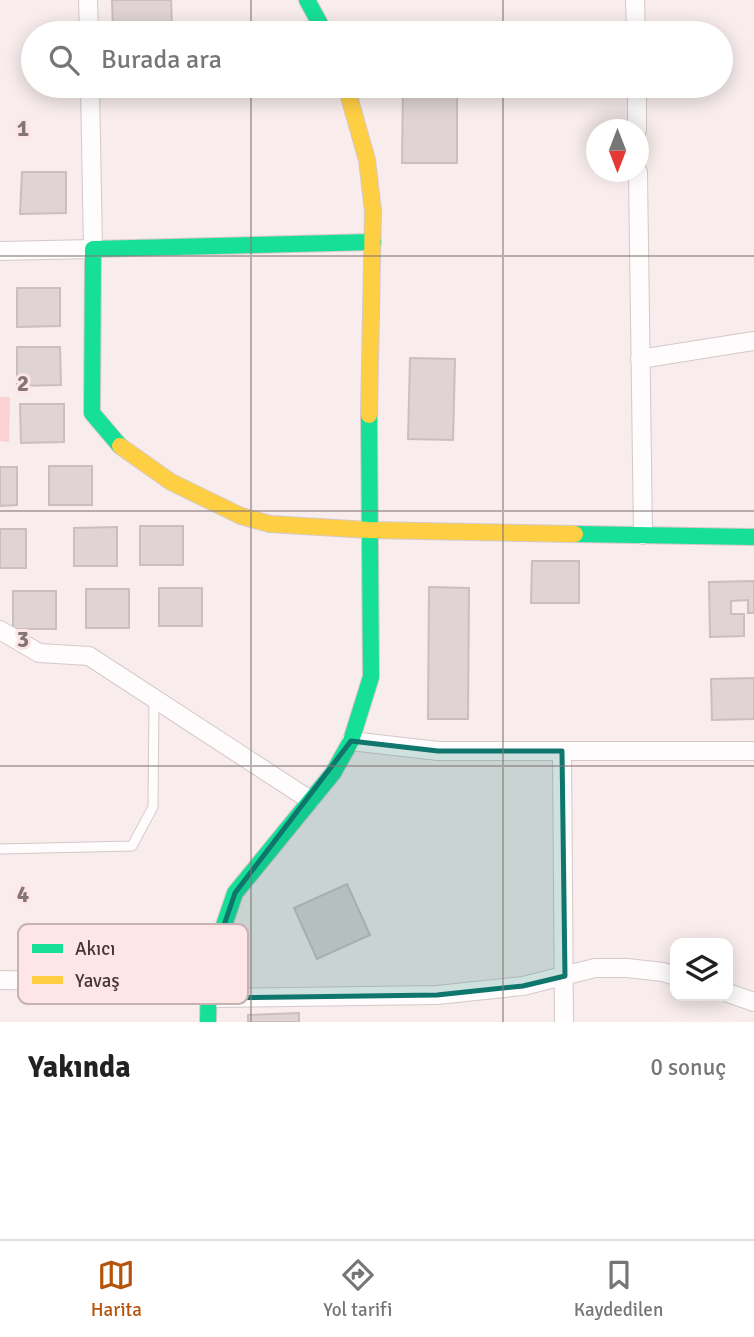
<!DOCTYPE html>
<html lang="tr">
<meta charset="utf-8">
<style>
:root{--surface:#fff;--page:#f6f6f6;--text:#222;--muted:#767676;--line:#e0e0e0;--accent:#b45309}
body{margin:0;font-family:Signika,sans-serif;background:var(--page);color:var(--text)}
.controls{position:absolute;right:21px;bottom:21px;display:grid;overflow:hidden;border-radius:14px;box-shadow:0 4px 18px #0003}
.controls button{width:63px;height:63px;display:grid;place-items:center;padding:0;border:0;border-bottom:2px solid var(--line);background:var(--surface);color:var(--text);font:35px sans-serif}
.compass{position:absolute;left:586px;top:119px;width:63px;height:63px;border-radius:50%;background:var(--surface);box-shadow:0 4px 18px #0003;rotate:180deg}
.list{margin:0;padding:0;list-style:none}
h2{display:flex;justify-content:space-between;align-items:center;height:91px;margin:0;padding:0 28px;font-size:30px}
h2 small{font-size:23px;font-weight:400;color:var(--muted)}
.icon{flex:none;width:38px;height:38px;fill:none;stroke:currentColor;stroke-width:2;stroke-linecap:round;stroke-linejoin:round}
.map{position:relative;flex:none;width:754px;height:1022px;overflow:hidden}
.search{position:absolute;background:var(--surface);box-shadow:0 4px 18px #0003;left:21px;right:21px;top:21px;height:77px;display:flex;align-items:center;gap:18px;box-sizing:border-box;padding:0 24px;border-radius:38px;color:var(--muted);font-size:26px}
.sheet{height:217px;background:var(--surface)}
nav{display:flex;justify-content:space-around;align-items:center;box-sizing:border-box;height:98px;border-top:2px solid var(--line);background:var(--surface);font-size:19px;color:var(--muted)}
nav a{display:grid;justify-items:center;gap:4px}
nav .on{color:var(--accent)}
.map>svg:first-child{display:block}
.green{fill:#fcd1d2}
.building{fill:#dfd3d3;stroke:#cabebe;stroke-width:2}
.lines{fill:none;stroke-linecap:round;stroke-linejoin:round}
.lane-casing{stroke:#d5c8c8;stroke-width:11}
.street-casing{stroke:#d5c8c8;stroke-width:20}
.fast-casing{stroke:#d5c8c8;stroke-width:18}
.slow-casing{stroke:#d5c8c8;stroke-width:18}
.lane{stroke:#fefcfc;stroke-width:9}
.street{stroke:#fefcfc;stroke-width:18}
.fast{stroke:#16e098;stroke-width:16}
.slow{stroke:#ffcf43;stroke-width:16}
.marked{fill:#0f766e;fill-opacity:0.2;stroke:#0f766e;stroke-width:5;stroke-linejoin:round}
.grid{fill:none;stroke:#847676;stroke-width:2;stroke-opacity:0.55}
.key{fill:#fee6e6;stroke:#c7b1b2;stroke-width:2}
.key-label{font-size:19px;fill:#463637}
.grid-label{font-size:23px;text-anchor:middle;font-weight:bold;fill:#847676;stroke:#fee6e6;stroke-width:6;stroke-linejoin:round;paint-order:stroke}
</style>
<div class="map">
<svg width="754" height="1022" viewBox="0 0 754 1022">
<rect width="100%" height="100%" fill="#f8ecec"/>
<polygon class="green" points="0,397 10,397 9,442 0,441"/>
<g class="building">
<polygon points="112,0 171,0 172,26 113,28"/>
<polygon points="403,86 457,86 457,163 402,163"/>
<polygon points="22,172 66,172 66,213 20,214"/>
<polygon points="17,288 60,288 60,326 17,327"/>
<polygon points="17,347 60,347 61,385 17,386"/>
<polygon points="410,358 455,359 453,440 408,439"/>
<polygon points="20,404 64,404 64,442 21,443"/>
<rect x="49" y="466" width="43" height="39"/>
<polygon points="0,467 17,467 17,505 0,506"/>
<rect x="140" y="526" width="43" height="39"/>
<polygon points="117,527 117,566 74,566 74,528"/>
<rect x="0" y="529" width="26" height="39"/>
<polygon points="532,561 579,561 579,603 531,603"/>
<polygon points="754,581 754,613 748,613 748,600 731,601 731,614 744,614 744,636 710,637 709,582"/>
<polygon points="429,587 469,588 468,719 428,719"/>
<rect x="159" y="588" width="43" height="38"/>
<rect x="86" y="589" width="43" height="39"/>
<rect x="13" y="591" width="43" height="38"/>
<polygon points="754,678 754,719 712,720 711,679"/>
<polygon points="347,884 370,935 317,959 294,908"/>
<polygon points="299,1013 299,1022 248,1022 248,1015"/>
</g>
<g class="lines">
<defs>
<polyline id="lane" points="0,849 132,846 153,807 154,700"/>
<g id="street">
<polyline points="88,0 89,33"/>
<polyline points="635,0 636,33"/>
<polyline points="637,86 637,130"/>
<polyline points="638,172 643,535"/>
<polyline points="0,251 93,249 90,86"/>
<polyline points="640,359 754,341"/>
<polyline points="0,630 39,653 89,656 310,800"/>
<polyline points="351,741 438,751 754,751"/>
<polyline points="562,751 564,1022"/>
<polyline points="0,980 54,981 132,974 163,979 209,998 437,995 523,986 595,968 627,968 663,972 675,976"/>
<polyline points="728,993 754,1002"/>
</g>
<g id="fast">
<polyline points="307,0 325,33"/>
<polyline points="120,446 92,413 93,249 373,242"/>
<polyline points="575,534 754,537"/>
<polyline points="208,1022 209,969 235,893 333,773 351,741 371,677 369,415"/>
</g>
<g id="slow">
<polyline points="346,86 367,160 373,211 369,415"/>
<polyline points="120,446 171,482 241,516 270,524 369,530 575,534"/>
</g>
</defs>
<use href="#lane" class="lane-casing"/>
<use href="#street" class="street-casing"/>
<use href="#fast" class="fast-casing"/>
<use href="#slow" class="slow-casing"/>
<use href="#lane" class="lane"/>
<use href="#street" class="street"/>
<use href="#fast" class="fast"/>
<use href="#slow" class="slow"/>
</g>
<path class="marked" d="M351,741L438,751H562L565,976L523,986L437,995L209,998V969L235,893Z"/>
<path class="grid" d="M251,0V33M503,0V33M251,86V1022M503,86V1022M0,256H754M0,511H754M0,766H754"/>
<rect x="18" y="924" width="230" height="80" rx="10" class="key"/>
<rect x="32" y="944" width="31" height="9" fill="#16e098"/>
<rect x="32" y="976" width="31" height="8" fill="#ffcf43"/>
<g class="key-label">
<text x="75" y="955">Akıcı</text>
<text x="75" y="987">Yavaş</text>
</g>
<g class="grid-label">
<text x="23" y="136">1</text>
<text x="23" y="391">2</text>
<text x="23" y="647">3</text>
<text x="23" y="902">4</text>
</g>
</svg>
<div class="controls">
<button><svg class="icon" aria-label="layers" viewBox="0 0 24 24"><path d="M12 4l9 5-9 5-9-5zM3 14l9 5 9-5"/></svg></button>
</div>
<svg class="compass" viewBox="-18 -18 36 36"><path d="M0-13l5 13h-10z" fill="#e53935"/><path d="M0 13l5-13h-10z" fill="#767676"/></svg>
<div class="search"><svg class="icon" aria-label="search" viewBox="0 0 24 24"><circle cx="10" cy="10" r="6"/><path d="M15 15l6 6"/></svg>Burada ara</div>
</div>
<section class="sheet">
<h2>Yakında<small>0 sonuç</small></h2>
<ul class="list">
</ul>
</section>
<nav>
<a class="on"><svg class="icon" aria-label="map" viewBox="0 0 24 24"><path d="M3 6l6-2 6 2 6-2v14l-6 2-6-2-6 2zM9 4v14M15 6v14"/></svg>Harita</a>
<a><svg class="icon" aria-label="directions" viewBox="0 0 24 24"><path d="M12 3l9 9-9 9-9-9zM9 14v-3h6M13 9l2 2-2 2"/></svg>Yol tarifi</a>
<a><svg class="icon" aria-label="saved" viewBox="0 0 24 24"><path d="M7 4h10v16l-5-4-5 4z"/></svg>Kaydedilen</a>
</nav>
